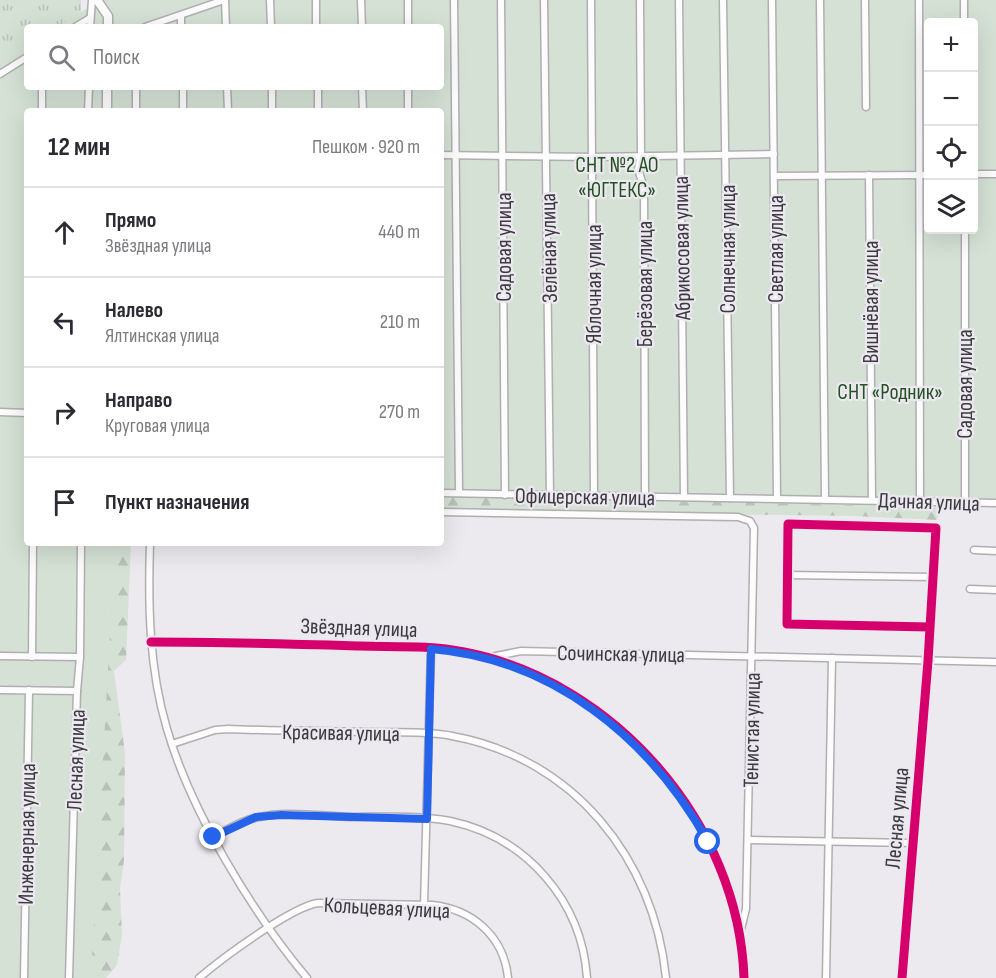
<!DOCTYPE html>
<html lang="ru">
<meta charset="utf-8">
<style>
:root{--surface:#fff;--page:#f7f7f7;--text:#2b2b33;--muted:#7c7c81;--line:#e1e1e2}
body{margin:0;font-family:"Sofia Sans Condensed",sans-serif;background:var(--page);color:var(--text)}
.controls{position:absolute;right:18px;top:18px;display:grid;overflow:hidden;border-radius:6px;box-shadow:0 6px 24px #0002}
.controls button{width:54px;height:54px;display:grid;place-items:center;padding:0;border:0;border-bottom:2px solid var(--line);background:var(--surface);color:var(--text);font:30px sans-serif}
.stop{position:absolute;width:18px;height:18px;margin:-14px;border:4px solid #2563eb;border-radius:50%;background:#fff}
.stop.end{background:#2563eb;border-color:#fff;box-shadow:0 2px 6px #0008}
.list{margin:0;padding:0;list-style:none}
h2{display:flex;justify-content:space-between;align-items:center;height:78px;margin:0;padding:0 24px;font-size:26px}
h2 small{font-size:20px;font-weight:400;color:var(--muted)}
.list li{display:grid;grid-template-columns:39px 1fr auto;gap:18px;align-items:center;box-sizing:border-box;height:90px;padding:0 24px;border-top:2px solid var(--line)}
.list b{display:block;font-size:22px;white-space:nowrap}
.list p{margin:0;font-size:20px;white-space:nowrap;color:var(--muted)}
.list em{font-size:20px;font-style:normal;color:var(--muted)}
.icon{flex:none;width:33px;height:33px;fill:none;stroke:currentColor;stroke-width:2;stroke-linecap:round;stroke-linejoin:round}
.map{position:relative;flex:none;width:996px;height:978px;overflow:hidden}
.search{position:absolute;background:var(--surface);box-shadow:0 6px 24px #0002;left:24px;top:24px;width:420px;height:66px;display:flex;align-items:center;gap:15px;box-sizing:border-box;padding:0 21px;border-radius:6px;color:var(--muted);font-size:22px}
.panel{position:absolute;background:var(--surface);box-shadow:0 6px 24px #0002;left:24px;top:108px;width:420px;height:438px;border-radius:6px}
.map>svg:first-child{display:block}
.grass{fill:url(#grass-tufts)}
.forest{fill:url(#forest-firs)}
.garden{fill:#d5e1d5;fill-rule:evenodd}
.lines{fill:none;stroke-linecap:round;stroke-linejoin:round}
.street-casing{stroke:#b0aeb1;stroke-width:9}
.secondary-casing{stroke:#b0aeb1;stroke-width:11}
.street{stroke:#fcfcfc;stroke-width:6}
.secondary{stroke:#fcfcfc;stroke-width:8}
.cycleway-casing{stroke:#ebe8f0;stroke-width:13}
.cycleway{stroke:#d6006c;stroke-width:9}
.route{stroke:#2563eb;stroke-width:8}
.labels{text-anchor:middle;stroke-width:4.5;stroke-linejoin:round;paint-order:stroke}
.park-label{font-size:22px;fill:#255122;stroke:#ebe8f0}
.street-label{font-size:22px;fill:#3c3a3e;stroke:#ebe8f0}
</style>
<div class="map">
<svg width="996" height="978" viewBox="0 0 996 978">
<defs>
<pattern id="grass-tufts" width="24" height="20" patternUnits="userSpaceOnUse" patternTransform="scale(1.5)"><rect width="24" height="20" fill="#d5e1d5"/><path d="M3 7l-1-3M5 7V3M7 7l1-3M15 17l-1-3M17 17v-4M19 17l1-3" fill="none" stroke="#b8c2b8"/></pattern>
<pattern id="forest-firs" width="22" height="20" patternUnits="userSpaceOnUse" patternTransform="scale(1.5)"><rect width="22" height="20" fill="#d5e1d5"/><path d="M5 1l3.5 6h-7zM16 11l3.5 6h-7z" fill="#b8c2b8"/></pattern>
</defs>
<rect width="100%" height="100%" fill="#eceaee"/>
<polygon class="grass" points="0,0 81,0 81,17 63,27 27,27 27,49 0,65"/>
<g class="forest">
<polygon points="441,496 940,507 937,520 854,516 441,510"/>
<polygon points="103,543 131,543 126,660 114,671 125,753 124,860 120,889 122,935 117,965 106,978 79,978"/>
</g>
<path class="garden" d="M101,0H996V499L777,498L441,489V111H27V543H115L91,978H0V62L27,45V87H441V27H57ZM928,22H974V230H928Z"/>
<g class="lines">
<defs>
<g id="street">
<polyline points="225,0 226,27"/>
<polyline points="270,0 271,27"/>
<polyline points="316,0 316,27"/>
<polyline points="361,0 362,27"/>
<polyline points="408,0 408,27"/>
<polyline points="454,0 459,493"/>
<polyline points="501,0 505,495"/>
<polyline points="544,0 550,496"/>
<polyline points="591,0 594,496"/>
<polyline points="640,0 641,155 638,169 644,188 645,496"/>
<polyline points="679,0 684,497"/>
<polyline points="723,0 730,498"/>
<polyline points="772,0 777,498"/>
<polyline points="820,0 825,498"/>
<polyline points="865,0 866,107"/>
<polyline points="919,0 920,503"/>
<polyline points="964,0 964,22"/>
<polyline points="181,17 181,27"/>
<polyline points="75,27 90,18"/>
<polyline points="90,27 92,0"/>
<polyline points="145,27 224,0"/>
<polyline points="0,74 27,57"/>
<polyline points="136,87 136,111"/>
<polyline points="183,87 183,111"/>
<polyline points="227,87 228,111"/>
<polyline points="272,87 272,111"/>
<polyline points="318,87 318,111"/>
<polyline points="362,87 363,111"/>
<polyline points="408,87 408,111"/>
<polyline points="42,111 42,87"/>
<polyline points="88,111 89,87"/>
<polyline points="441,155 592,157 774,154"/>
<polyline points="974,174 996,174"/>
<polyline points="869,175 872,500"/>
<polyline points="775,176 928,175"/>
<polyline points="0,412 27,413"/>
<polyline points="441,493 996,503"/>
<polyline points="965,503 965,230"/>
<polyline points="441,512 738,517 750,521 754,528 746,909 741,929"/>
<path d="M150,543C148,605 149,669 167,729C191,812 252,912 307,978"/>
<polyline points="974,550 996,551"/>
<polyline points="787,575 932,577"/>
<polyline points="970,589 996,590"/>
<path d="M151,642C221,642 290,644 360,646C394,647 430,645 464,652C615,681 739,824 744,978"/>
<polyline points="0,656 80,657"/>
<polyline points="32,657 33,543"/>
<polyline points="491,657 521,651 996,662"/>
<polyline points="0,690 77,691"/>
<path d="M172,744L215,730L228,729C277,731 326,731 375,732C400,733 427,731 452,736C573,758 654,858 666,978"/>
<path d="M213,837C227,830 240,821 255,818C284,810 320,816 350,817C383,817 418,815 450,821C526,837 582,901 587,978"/>
<polyline points="748,840 913,843"/>
<polyline points="424,905 431,649"/>
<polyline points="24,978 29,690"/>
<polyline points="69,978 77,691 80,657 81,543"/>
<path d="M199,978C221,959 291,907 318,903L432,905C472,909 504,936 508,978"/>
<polyline points="826,978 832,658"/>
<polyline points="902,978 928,661 936,528 788,524 787,624 929,627"/>
</g>
<g id="secondary">
<polyline points="97,0 108,16 108,27"/>
<polyline points="107,111 107,87"/>
</g>
</defs>
<use href="#street" class="street-casing"/>
<use href="#secondary" class="secondary-casing"/>
<use href="#street" class="street"/>
<use href="#secondary" class="secondary"/>
<defs>
<g id="cycleway">
<path d="M151,642C221,642 290,644 360,646C394,647 430,645 464,652C615,681 739,824 744,978"/>
<polyline points="902,978 928,661 936,528 788,524 787,624 929,627"/>
</g>
</defs>
<use href="#cycleway" class="cycleway-casing"/>
<use href="#cycleway" class="cycleway"/>
</g>
<g class="lines">
<path class="route" d="M213,837L256,817L281,815L427,819L431,649C553,659 650,738 708,842"/>
</g>
<g class="labels">
<g class="park-label">
<text x="617" y="172">СНТ №2 АО<tspan x="617" dy="25">«ЮГТЕКС»</tspan></text>
<text x="890" y="399">СНТ «Родник»</text>
</g>
<g class="street-label">
<text transform="translate(503 247) rotate(-90)" y="8">Садовая улица</text>
<text transform="translate(548 248) rotate(-91)" y="8">Зелёная улица</text>
<text transform="translate(681 248) rotate(-91)" y="8">Абрикосовая улица</text>
<text transform="translate(727 249) rotate(-90)" y="8">Солнечная улица</text>
<text transform="translate(775 249) rotate(-90)" y="8">Светлая улица</text>
<text transform="translate(593 284) rotate(-90)" y="8">Яблочная улица</text>
<text transform="translate(644 284) rotate(-90)" y="8">Берёзовая улица</text>
<text transform="translate(870 302) rotate(-90)" y="8">Вишнёвая улица</text>
<text transform="translate(964 384) rotate(-90)" y="8">Садовая улица</text>
<text transform="translate(585 496) rotate(1)" y="8">Офицерская улица</text>
<text transform="translate(929 501) rotate(2)" y="8">Дачная улица</text>
<text transform="translate(359 627) rotate(2)" y="8">Звёздная улица</text>
<text transform="translate(621 653) rotate(1)" y="8">Сочинская улица</text>
<text transform="translate(751 730) rotate(-89)" y="8">Тенистая улица</text>
<text transform="translate(341 732) rotate(1)" y="8">Красивая улица</text>
<text transform="translate(75 760) rotate(-88)" y="8">Лесная улица</text>
<text transform="translate(896 818) rotate(-85)" y="8">Лесная улица</text>
<text transform="translate(26 834) rotate(-89)" y="8">Инженерная улица</text>
<text transform="translate(387 907) rotate(3)" y="8">Кольцевая улица</text>
</g>
</g>
</svg>
<div class="controls">
<button>+</button>
<button>−</button>
<button><svg class="icon" aria-label="locate" viewBox="0 0 24 24"><circle cx="12" cy="12" r="6"/><path d="M12 2v4M12 18v4M2 12h4M18 12h4"/></svg></button>
<button><svg class="icon" aria-label="layers" viewBox="0 0 24 24"><path d="M12 4l9 5-9 5-9-5zM3 14l9 5 9-5"/></svg></button>
</div>
<div class="stop" style="left:708px;top:842px"></div>
<div class="stop end" style="left:213px;top:837px"></div>
<div class="search"><svg class="icon" aria-label="search" viewBox="0 0 24 24"><circle cx="10" cy="10" r="6"/><path d="M15 15l6 6"/></svg>Поиск</div>
<section class="panel">
<h2>12 мин<small>Пешком · 920 m</small></h2>
<ul class="list">
<li><svg class="icon" aria-label="ahead" viewBox="0 0 24 24"><path d="M12 20V5M6 11l6-6 6 6"/></svg><div><b>Прямо</b><p>Звёздная улица</p></div><em>440 m</em></li>
<li><svg class="icon" aria-label="left" viewBox="0 0 24 24"><path d="M17 20v-9H6M10 6l-5 5 5 5"/></svg><div><b>Налево</b><p>Ялтинская улица</p></div><em>210 m</em></li>
<li><svg class="icon" aria-label="right" viewBox="0 0 24 24"><path d="M7 20v-9h11M14 6l5 5-5 5"/></svg><div><b>Направо</b><p>Круговая улица</p></div><em>270 m</em></li>
<li><svg class="icon" aria-label="arrive" viewBox="0 0 24 24"><path d="M6 21V4h12l-3 4 3 4H6"/></svg><div><b>Пункт назначения</b></div></li>
</ul>
</section>
</div>
